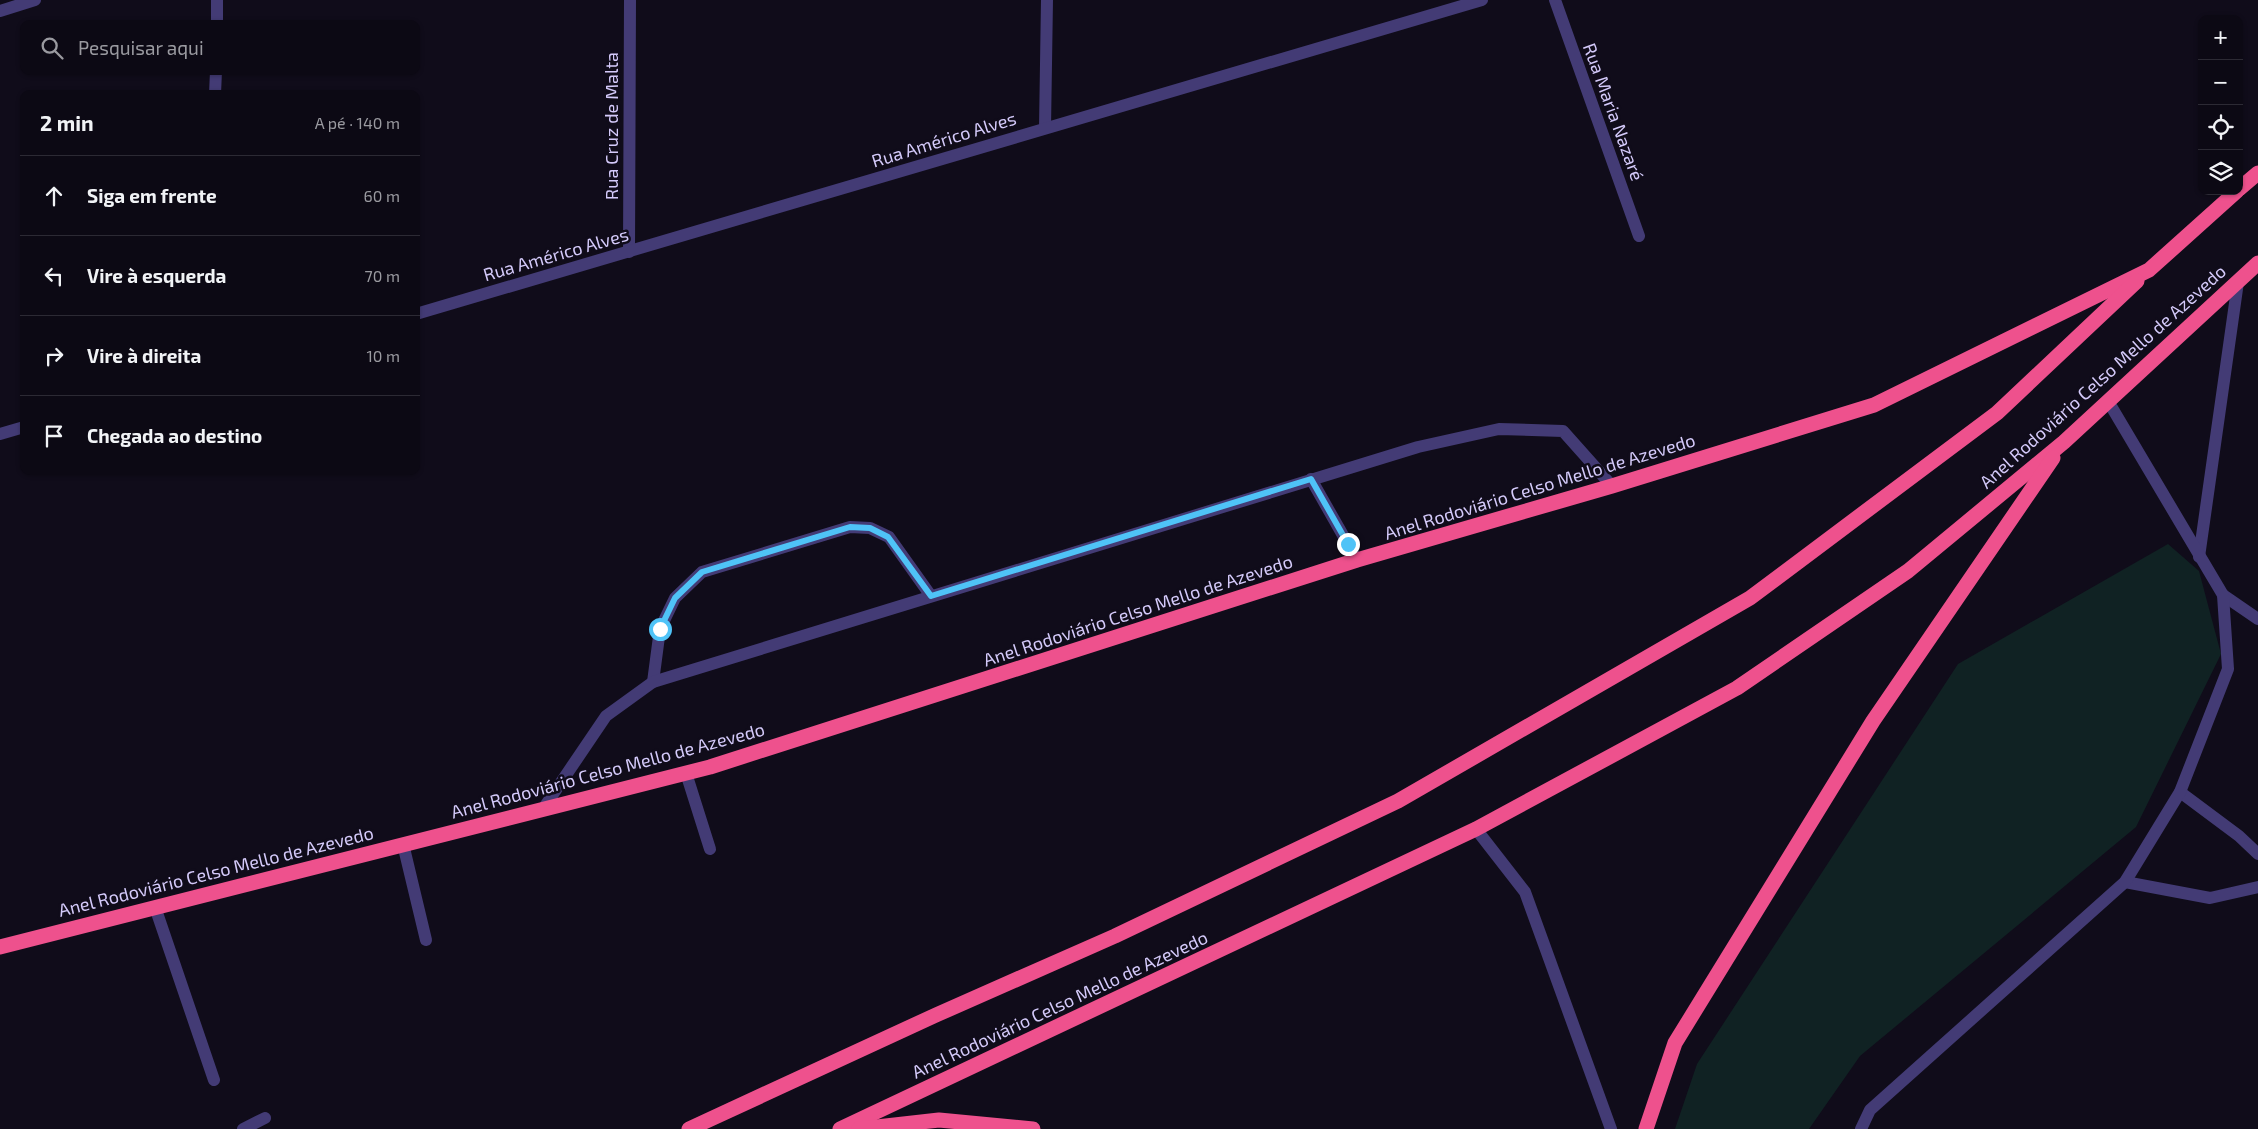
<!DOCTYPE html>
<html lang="pt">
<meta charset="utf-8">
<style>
:root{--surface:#0c0914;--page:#1a1722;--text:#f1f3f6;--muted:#9a9aa0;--line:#2c2a34}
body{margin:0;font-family:"Exo 2",sans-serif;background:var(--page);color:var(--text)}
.controls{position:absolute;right:15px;top:15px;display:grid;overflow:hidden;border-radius:10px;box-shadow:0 1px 4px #0004}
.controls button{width:45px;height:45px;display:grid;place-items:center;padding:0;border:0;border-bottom:1px solid var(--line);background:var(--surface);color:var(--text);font:25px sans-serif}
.stop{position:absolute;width:15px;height:15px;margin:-11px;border:4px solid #4fc3f7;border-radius:50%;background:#fff}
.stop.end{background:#4fc3f7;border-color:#fff;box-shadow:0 1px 5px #0008}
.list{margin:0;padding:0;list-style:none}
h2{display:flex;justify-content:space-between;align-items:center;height:65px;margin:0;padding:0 20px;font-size:21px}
h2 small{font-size:16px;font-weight:400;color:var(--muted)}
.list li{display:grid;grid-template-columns:32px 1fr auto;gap:15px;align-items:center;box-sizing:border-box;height:80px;padding:0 20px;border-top:1px solid var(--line)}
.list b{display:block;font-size:19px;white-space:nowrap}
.list em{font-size:16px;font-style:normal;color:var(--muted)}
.icon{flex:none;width:28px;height:28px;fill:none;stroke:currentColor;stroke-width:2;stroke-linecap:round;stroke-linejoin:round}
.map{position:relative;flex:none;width:2258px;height:1129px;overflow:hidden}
.search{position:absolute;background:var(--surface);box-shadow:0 1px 4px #0004;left:20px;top:20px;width:400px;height:55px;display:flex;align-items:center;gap:12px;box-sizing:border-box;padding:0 18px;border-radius:10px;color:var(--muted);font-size:19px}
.panel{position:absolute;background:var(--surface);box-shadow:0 1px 4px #0004;left:20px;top:90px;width:400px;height:385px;border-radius:10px}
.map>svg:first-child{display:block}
.green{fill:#102223}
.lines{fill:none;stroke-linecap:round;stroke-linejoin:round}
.lane{stroke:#433b75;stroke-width:12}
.street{stroke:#433b75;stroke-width:12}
.highway{stroke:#ee518d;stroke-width:15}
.route{stroke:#4fc3f7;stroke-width:6}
.labels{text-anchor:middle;stroke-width:5;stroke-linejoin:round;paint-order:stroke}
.street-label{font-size:18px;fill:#d4cafa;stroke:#100c1a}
</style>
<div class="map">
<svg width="2258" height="1129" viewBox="0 0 2258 1129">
<rect width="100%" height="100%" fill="#100c1a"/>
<polygon class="green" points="2168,544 2199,571 2221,654 2136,827 1860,1056 1809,1129 1675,1129 1697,1064 1958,664"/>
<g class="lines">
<g class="lane">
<polyline points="1311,479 1357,560"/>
<polyline points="2199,557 2238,282"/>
<polyline points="2223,595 2258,619"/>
<polyline points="653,682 660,629 675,598 702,572 850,527 870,528 889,537 931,596"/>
<polyline points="686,773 710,849"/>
<polyline points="2180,792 2239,836 2258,854"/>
<polyline points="543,809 606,716 653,682 1418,447 1499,429 1563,431 1612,486"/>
<polyline points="403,844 426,940"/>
<polyline points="2125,882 2210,898 2258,887"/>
<polyline points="155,907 214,1080"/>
<polyline points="243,1129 265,1118"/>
<polyline points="1861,1129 1870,1110 2125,882 2180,792 2228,669 2223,595 2108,401"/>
</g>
<g class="street">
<polyline points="1555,0 1639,236"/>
<polyline points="0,11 35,0"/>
<polyline points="217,24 217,0"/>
<polyline points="215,94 216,71"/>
<polyline points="1045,128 1047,0"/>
<polyline points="629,252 630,0"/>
<polyline points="416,314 1482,0"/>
<polyline points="0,434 24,427"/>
<polyline points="1476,829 1525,892 1611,1129"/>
</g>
<g class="highway">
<polyline points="2239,189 2258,173"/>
<polyline points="0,947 710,767 1357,560 1612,486 1874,405 2149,270 2237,191"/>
<polyline points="689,1129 936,1015 1115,936 1398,801 1750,598 1997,413 2137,281"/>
<polyline points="840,1129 1476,829 1737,688 1908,571 2064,442 2258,263"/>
<polyline points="859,1129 939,1120 1033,1129"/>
<polyline points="1646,1129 1675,1043 1873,721 2053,458"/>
</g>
</g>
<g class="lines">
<polyline class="route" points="660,629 675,598 702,572 850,527 870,528 888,537 931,596 1311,479 1348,544"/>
</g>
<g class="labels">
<g class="street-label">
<text transform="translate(1613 112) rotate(70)" y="6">Rua Maria Nazaré</text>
<text transform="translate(612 126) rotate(-90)" y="6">Rua Cruz de Malta</text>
<text transform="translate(944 140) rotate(-17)" y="6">Rua Américo Alves</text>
<text transform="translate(556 255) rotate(-16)" y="6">Rua Américo Alves</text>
<text transform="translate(2103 377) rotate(-42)" y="6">Anel Rodoviário Celso Mello de Azevedo</text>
<text transform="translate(1540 487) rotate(-17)" y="6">Anel Rodoviário Celso Mello de Azevedo</text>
<text transform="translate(1138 611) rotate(-18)" y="6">Anel Rodoviário Celso Mello de Azevedo</text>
<text transform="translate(608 771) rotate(-15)" y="6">Anel Rodoviário Celso Mello de Azevedo</text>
<text transform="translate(216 872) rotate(-14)" y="6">Anel Rodoviário Celso Mello de Azevedo</text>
<text transform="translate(1060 1005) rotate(-25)" y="6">Anel Rodoviário Celso Mello de Azevedo</text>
</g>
</g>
</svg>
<div class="controls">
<button>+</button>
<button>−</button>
<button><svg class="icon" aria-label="locate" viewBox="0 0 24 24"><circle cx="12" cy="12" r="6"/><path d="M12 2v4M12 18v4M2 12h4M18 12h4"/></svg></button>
<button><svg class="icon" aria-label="layers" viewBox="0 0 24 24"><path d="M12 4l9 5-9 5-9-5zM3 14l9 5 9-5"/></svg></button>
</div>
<div class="stop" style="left:660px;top:629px"></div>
<div class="stop end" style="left:1348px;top:544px"></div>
<div class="search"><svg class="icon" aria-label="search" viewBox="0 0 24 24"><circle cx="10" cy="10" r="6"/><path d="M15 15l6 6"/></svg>Pesquisar aqui</div>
<section class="panel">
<h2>2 min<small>A pé · 140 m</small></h2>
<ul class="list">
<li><svg class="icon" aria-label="ahead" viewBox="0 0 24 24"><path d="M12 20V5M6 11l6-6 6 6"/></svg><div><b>Siga em frente</b></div><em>60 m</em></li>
<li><svg class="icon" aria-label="left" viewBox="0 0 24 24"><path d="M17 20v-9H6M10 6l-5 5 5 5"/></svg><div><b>Vire à esquerda</b></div><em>70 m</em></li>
<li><svg class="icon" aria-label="right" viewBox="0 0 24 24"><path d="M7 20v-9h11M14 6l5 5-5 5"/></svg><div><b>Vire à direita</b></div><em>10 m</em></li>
<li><svg class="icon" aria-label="arrive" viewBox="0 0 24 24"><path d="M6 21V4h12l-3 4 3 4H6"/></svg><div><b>Chegada ao destino</b></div></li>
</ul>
</section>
</div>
